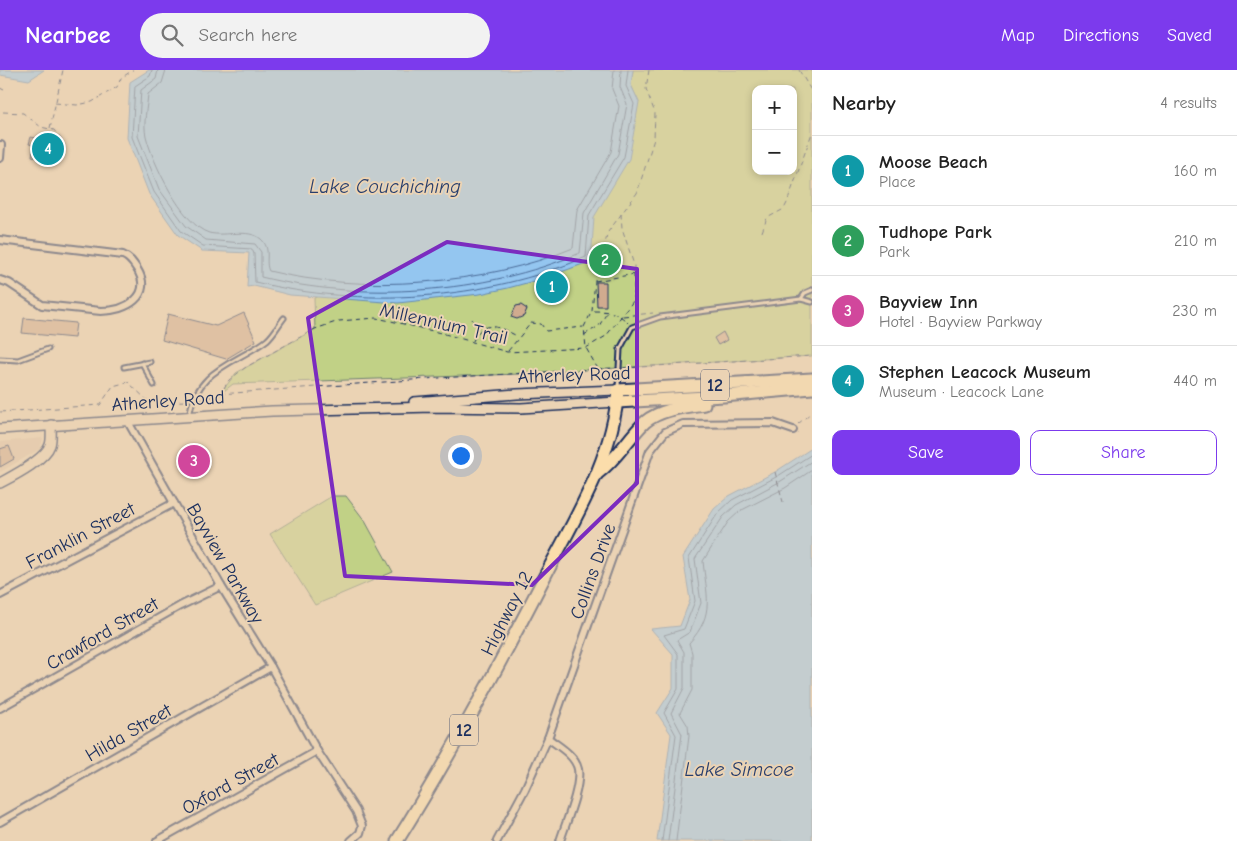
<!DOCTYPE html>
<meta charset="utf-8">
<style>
:root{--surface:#fff;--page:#f2f2f2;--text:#222;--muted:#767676;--line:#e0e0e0;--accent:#7c3aed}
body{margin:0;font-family:"Comic Neue",sans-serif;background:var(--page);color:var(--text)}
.controls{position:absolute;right:15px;top:15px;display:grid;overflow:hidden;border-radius:10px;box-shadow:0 2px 8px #0003}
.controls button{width:45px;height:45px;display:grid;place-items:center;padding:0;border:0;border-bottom:1px solid var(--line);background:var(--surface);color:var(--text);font:25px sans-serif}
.you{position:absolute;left:460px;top:385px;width:18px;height:18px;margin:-12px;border:4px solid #fff;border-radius:50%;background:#1a73e8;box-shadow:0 0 0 8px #1a73e833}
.badge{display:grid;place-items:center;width:32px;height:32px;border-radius:50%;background:var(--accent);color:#fff;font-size:16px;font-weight:700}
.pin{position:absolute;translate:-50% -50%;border:2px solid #fff;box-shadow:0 1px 5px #0006}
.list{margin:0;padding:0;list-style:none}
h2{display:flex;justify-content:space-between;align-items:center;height:65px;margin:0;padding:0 20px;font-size:21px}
h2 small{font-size:16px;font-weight:400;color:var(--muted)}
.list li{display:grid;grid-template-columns:32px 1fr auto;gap:15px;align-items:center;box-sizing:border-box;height:70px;padding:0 20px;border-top:1px solid var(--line)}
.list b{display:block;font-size:19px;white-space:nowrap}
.list p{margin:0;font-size:16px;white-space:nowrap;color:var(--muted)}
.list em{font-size:16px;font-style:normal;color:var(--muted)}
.actions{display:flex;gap:10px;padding:15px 20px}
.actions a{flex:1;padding:11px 0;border:1px solid var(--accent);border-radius:10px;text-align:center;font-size:18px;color:var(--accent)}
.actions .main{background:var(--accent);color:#fff}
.icon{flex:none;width:28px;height:28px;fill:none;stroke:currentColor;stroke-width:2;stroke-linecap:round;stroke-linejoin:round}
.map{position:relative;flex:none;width:812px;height:771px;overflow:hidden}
header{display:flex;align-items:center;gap:30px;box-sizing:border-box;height:70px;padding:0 25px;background:var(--accent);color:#fff}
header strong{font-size:24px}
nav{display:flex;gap:28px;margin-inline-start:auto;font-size:18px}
.search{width:350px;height:45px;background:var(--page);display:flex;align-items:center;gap:12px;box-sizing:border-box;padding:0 18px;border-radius:28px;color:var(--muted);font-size:19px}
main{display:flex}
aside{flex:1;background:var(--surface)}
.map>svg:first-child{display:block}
.built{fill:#dfc4a8}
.green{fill:#c1d186;stroke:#6e8072;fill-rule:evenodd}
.water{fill:#94c6f0;stroke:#648ab6}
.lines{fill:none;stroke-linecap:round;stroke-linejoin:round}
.shore{stroke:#4b6b98;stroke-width:1}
.building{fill:#d0ab8f;stroke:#1b2f5e}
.lane-casing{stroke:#1b2f5e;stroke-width:7}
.street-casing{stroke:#1b2f5e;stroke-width:10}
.secondary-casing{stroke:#1b2f5e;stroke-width:12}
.highway-casing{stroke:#1b2f5e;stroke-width:15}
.path{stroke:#1b2f5e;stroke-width:1;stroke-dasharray:5 4;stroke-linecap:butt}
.lane{stroke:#ebd3b4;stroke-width:3}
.street{stroke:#ebd3b4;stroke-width:6}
.secondary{stroke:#ebd3b4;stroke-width:9}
.highway{stroke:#fbddab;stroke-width:11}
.marked{fill:none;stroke:#7b2cbf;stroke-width:4;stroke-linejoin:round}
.labels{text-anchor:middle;stroke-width:4;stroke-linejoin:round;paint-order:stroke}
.shield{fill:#ebd3b4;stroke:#596078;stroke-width:1}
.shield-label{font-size:18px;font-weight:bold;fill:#1b2f5e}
.street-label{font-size:19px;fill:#1b2f5e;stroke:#ebd3b4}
.water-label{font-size:20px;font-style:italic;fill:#273e6d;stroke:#ebd3b4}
</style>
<header>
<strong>Nearbee</strong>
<div class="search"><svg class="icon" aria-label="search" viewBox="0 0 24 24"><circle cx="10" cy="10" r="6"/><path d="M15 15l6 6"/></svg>Search here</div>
<nav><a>Map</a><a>Directions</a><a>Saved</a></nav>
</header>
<main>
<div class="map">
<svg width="812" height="771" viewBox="0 0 812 771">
<rect width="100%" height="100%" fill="#ebd3b4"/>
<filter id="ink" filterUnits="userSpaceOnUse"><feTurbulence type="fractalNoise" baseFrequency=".02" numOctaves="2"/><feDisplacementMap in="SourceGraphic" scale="10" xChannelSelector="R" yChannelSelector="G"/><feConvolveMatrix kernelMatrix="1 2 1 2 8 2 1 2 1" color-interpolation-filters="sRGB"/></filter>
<g filter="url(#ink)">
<polygon class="built" points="43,368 40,379 0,402 0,372"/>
<g class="green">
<path d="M633,0H812V286L520,304L233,314L220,324L236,303L315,259L314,228L481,152L639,33L631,15ZM756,19H793V101H756Z"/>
<polygon points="332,426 346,426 365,451 393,502 315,535 270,464"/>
</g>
<g class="water">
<polygon points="0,0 44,0 29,10 0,5"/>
<polygon points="149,0 633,0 631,15 639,32 629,89 594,147 591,191 545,208 508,218 480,224 398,233 290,225 254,216 247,217 249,183 202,181 178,165 149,124 127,68 130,12"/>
<polygon points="812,378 812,771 657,771 671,664 657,643 673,618 673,584 651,559 680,556 690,530 683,487 714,439 729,426 775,402"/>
</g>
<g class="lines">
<g class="shore">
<path d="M152,0L150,6L135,16L132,67L154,122L181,161L203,176L252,179L254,184L255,212C362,238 484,231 586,187L589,145L624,87L634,34L626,16L628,0"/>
<path d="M158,0L156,9L141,20L138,66L159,119L186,156L206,170L255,174L261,182V207C362,232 484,224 580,183L584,143L618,84L627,34L620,17L621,0"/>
<path d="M166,0L162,13L148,24C147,37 143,54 146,66C152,91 182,155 209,163C225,167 248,158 261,169C272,179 264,191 269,201C361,224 486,215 573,178L577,140L611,82L619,36L612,19L614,0"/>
<polyline points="662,771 676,665 664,643 678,619 678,584 664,565 684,559 695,531 689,488 718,443 732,430 778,406 812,384"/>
<polyline points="668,771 682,664 671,643 684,618 684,582 677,570 690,562 701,533 695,489 723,447 736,435 781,411 812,391"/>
<path d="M676,771L689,666L688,656L680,643L692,620V583L689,573C716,544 706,524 703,491L728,452L740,441L785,418L812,400"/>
</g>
</g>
<g class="building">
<polygon points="31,67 63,74 60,87 41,83 40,88 32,86 34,75 29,74"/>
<polygon points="596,212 606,212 606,236 597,236"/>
<polygon points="521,235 527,239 524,246 517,249 511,247 516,236"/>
<polygon points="244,243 256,271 226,289 162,270 168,244 216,256"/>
<polygon points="24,248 76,253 74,268 22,263"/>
<polygon points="723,262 727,270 718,275 714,268"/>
<polygon points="9,376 14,389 0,397 0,379"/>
</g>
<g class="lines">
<defs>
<g id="lane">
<polyline points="801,229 812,232"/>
<polyline points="0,289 18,290 48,279"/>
<polyline points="142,293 154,315"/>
<polyline points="124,297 150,292"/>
<polyline points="618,318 620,279 632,257 660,247 801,229 805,223 812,220"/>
<path d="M189,346C197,298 236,294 267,270C274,264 279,254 284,248"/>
</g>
<g id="street">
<polyline points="0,88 1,75"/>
<path d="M0,170L123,185C130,188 133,193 137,199C154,226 126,241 101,241L42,235L9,213L0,210"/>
<polyline points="127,350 221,516 271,597 317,681 356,741 362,756 360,763 351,771"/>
<polyline points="0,525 174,433"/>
<polyline points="0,638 180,536 221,516"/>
<path d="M548,668C558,676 575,685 578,699C581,718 566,752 560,771"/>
<polyline points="0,752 271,597"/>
<polyline points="157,771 317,681"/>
<polyline points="497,771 525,719 548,668 650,381 665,362 683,354 773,353 793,360"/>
</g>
<g id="secondary">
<polyline points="414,332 517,324 618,320"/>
<polyline points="0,359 272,341 434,337 521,338 617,332"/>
<path d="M0,413C13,406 45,390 50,375C52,369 51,362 51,355"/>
</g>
<g id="highway">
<polyline points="617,332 724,326 812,318"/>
<path d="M598,403C617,389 628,368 645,352C661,339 684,337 704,334"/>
<path d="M397,771C451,685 499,596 545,506C576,446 613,388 618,320L812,309"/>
</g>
</defs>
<use href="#lane" class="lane-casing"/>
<use href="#street" class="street-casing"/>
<use href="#secondary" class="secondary-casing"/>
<use href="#highway" class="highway-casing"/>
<g class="path">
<polyline points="799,0 812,22"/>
<polyline points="0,18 4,20"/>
<polyline points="55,33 77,35 92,32 117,17 121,8 133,0"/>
<polyline points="3,42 23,43 41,57 54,60 63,72 46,70"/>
<polyline points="50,58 63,0"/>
<polyline points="762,162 767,148 784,139 787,133 812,63"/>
<polyline points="595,211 635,204"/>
<path d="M594,241C608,241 618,242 628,253"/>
<polyline points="623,246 653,243"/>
<polyline points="472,249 478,259"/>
<polyline points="584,265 599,256 608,241"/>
<path d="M473,271C483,248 499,257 517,266"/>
<polyline points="508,281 531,253 541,254 546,261 583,257"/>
<polyline points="624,298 812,286"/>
<polyline points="598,299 586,278 584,257 592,241 595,211 608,162 637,123 654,69 655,43 646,19 649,0"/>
<polyline points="220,324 439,308 613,298"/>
<polyline points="200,330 220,324 229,310 246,297 315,259 339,251 376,248 391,251 445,264 507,282 586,278 606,266 634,230 634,195 622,158 621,144"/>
<polyline points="0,342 100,335 113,316 128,312 149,332 188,331"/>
<polyline points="798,354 812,342"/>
<polyline points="775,402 783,432"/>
</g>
<use href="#lane" class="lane"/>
<use href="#street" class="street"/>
<use href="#secondary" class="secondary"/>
<use href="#highway" class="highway"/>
</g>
</g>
<path d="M0 0H812V771H0ZM447,172L637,199V413L532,515L345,506L308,248Z" fill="#ebd3b4" fill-opacity=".55" fill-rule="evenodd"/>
<path class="marked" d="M447,172L637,199V413L532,515L345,506L308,248Z"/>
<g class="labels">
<g class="shield">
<rect x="701" y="299.5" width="28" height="31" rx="4"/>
<rect x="450" y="644.5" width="28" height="31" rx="4"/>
</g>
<g class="shield-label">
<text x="715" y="321">12</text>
<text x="464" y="666">12</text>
</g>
<g class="street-label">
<text transform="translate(444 253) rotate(13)" y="7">Millennium Trail</text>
<text transform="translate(574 304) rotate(-2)" y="7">Atherley Road</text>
<text transform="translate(168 330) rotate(-4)" y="7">Atherley Road</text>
<text transform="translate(80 465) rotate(-28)" y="7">Franklin Street</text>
<text transform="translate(226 493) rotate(60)" y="7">Bayview Parkway</text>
<text transform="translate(592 501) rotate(-70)" y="7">Collins Drive</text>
<text transform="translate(506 543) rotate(-63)" y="7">Highway 12</text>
<text transform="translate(102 563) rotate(-30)" y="7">Crawford Street</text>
<text transform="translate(128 662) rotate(-30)" y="7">Hilda Street</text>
<text transform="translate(230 713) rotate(-29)" y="7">Oxford Street</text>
</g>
<g class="water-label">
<text x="385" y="123">Lake Couchiching</text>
<text x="739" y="706">Lake Simcoe</text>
</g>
</g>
</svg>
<div class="controls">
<button>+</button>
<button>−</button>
</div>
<div class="you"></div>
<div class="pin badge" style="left:552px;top:217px;background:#0f9aa8">1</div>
<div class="pin badge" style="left:605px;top:190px;background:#2e9e5b">2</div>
<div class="pin badge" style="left:194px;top:391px;background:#d1479c">3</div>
<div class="pin badge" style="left:48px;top:79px;background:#0f9aa8">4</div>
</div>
<aside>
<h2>Nearby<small>4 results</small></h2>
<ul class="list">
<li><span class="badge" style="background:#0f9aa8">1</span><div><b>Moose Beach</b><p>Place</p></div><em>160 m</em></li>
<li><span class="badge" style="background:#2e9e5b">2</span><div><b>Tudhope Park</b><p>Park</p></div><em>210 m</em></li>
<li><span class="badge" style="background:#d1479c">3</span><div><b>Bayview Inn</b><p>Hotel · Bayview Parkway</p></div><em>230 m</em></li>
<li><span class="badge" style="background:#0f9aa8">4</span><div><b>Stephen Leacock Museum</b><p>Museum · Leacock Lane</p></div><em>440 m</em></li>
</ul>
<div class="actions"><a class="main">Save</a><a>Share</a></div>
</aside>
</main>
